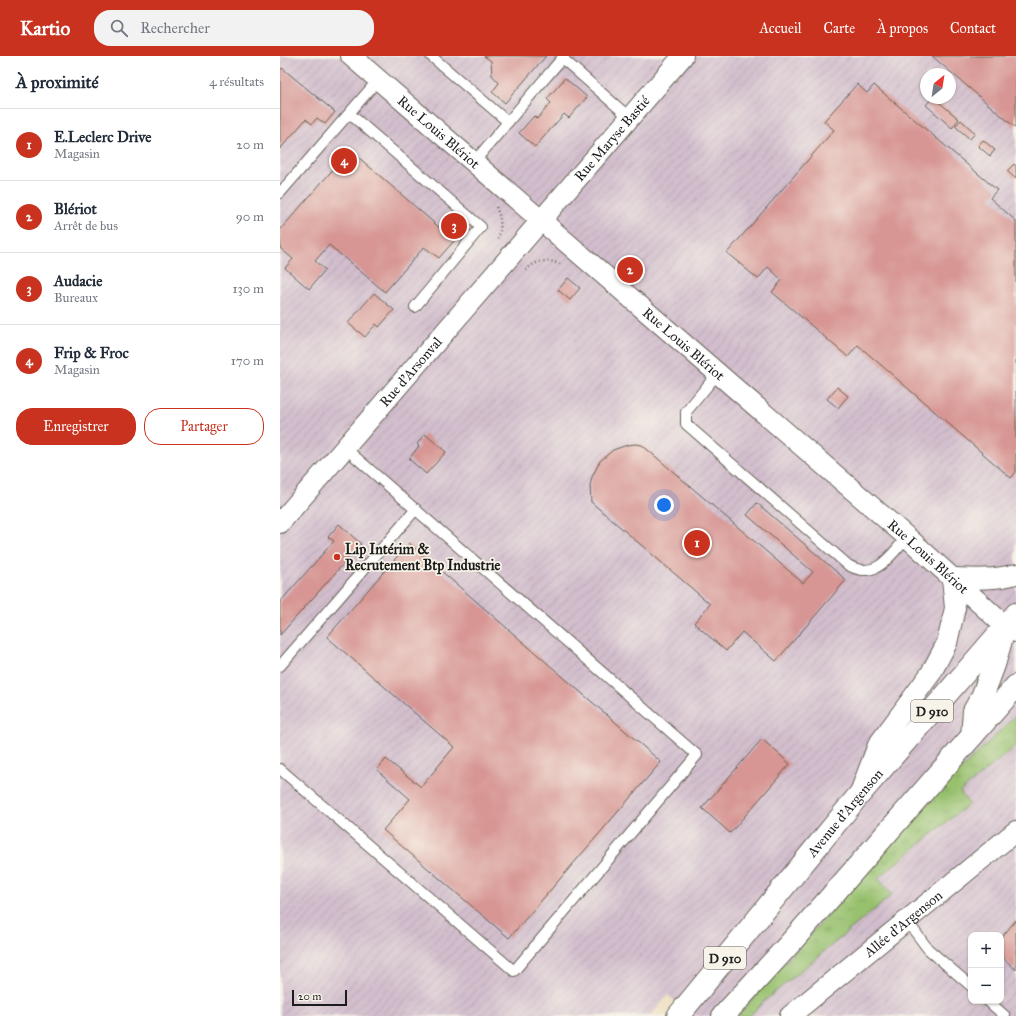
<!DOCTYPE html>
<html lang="fr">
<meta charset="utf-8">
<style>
:root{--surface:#fff;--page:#f2f2f3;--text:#1f2937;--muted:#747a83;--line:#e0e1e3;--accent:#c8321e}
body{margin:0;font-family:"IM FELL Great Primer",serif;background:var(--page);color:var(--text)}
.controls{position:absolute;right:12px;bottom:12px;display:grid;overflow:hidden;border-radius:8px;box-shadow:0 1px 3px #0004}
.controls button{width:36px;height:36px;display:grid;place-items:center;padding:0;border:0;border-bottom:1px solid var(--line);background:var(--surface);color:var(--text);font:20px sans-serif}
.compass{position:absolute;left:640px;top:12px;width:36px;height:36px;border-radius:50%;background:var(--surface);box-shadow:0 1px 3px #0004;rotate:30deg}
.scale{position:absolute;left:12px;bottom:10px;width:55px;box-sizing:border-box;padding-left:4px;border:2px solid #1c1c1c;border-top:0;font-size:11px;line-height:14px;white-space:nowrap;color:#1c1c1c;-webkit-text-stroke:3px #f7f3e8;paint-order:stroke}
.you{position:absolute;left:384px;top:449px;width:14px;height:14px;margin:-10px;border:3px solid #fff;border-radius:50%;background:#1a73e8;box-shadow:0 0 0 6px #1a73e833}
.badge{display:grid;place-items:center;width:26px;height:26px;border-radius:50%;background:var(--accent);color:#fff;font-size:13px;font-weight:700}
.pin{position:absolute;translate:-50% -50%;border:2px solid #fff;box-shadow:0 1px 4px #0006}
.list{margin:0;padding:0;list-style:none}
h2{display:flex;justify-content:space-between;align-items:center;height:52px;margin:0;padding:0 16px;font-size:17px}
h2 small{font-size:13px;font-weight:400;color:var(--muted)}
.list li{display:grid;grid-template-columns:26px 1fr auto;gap:12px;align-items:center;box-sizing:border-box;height:72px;padding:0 16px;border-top:1px solid var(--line)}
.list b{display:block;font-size:15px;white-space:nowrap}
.list p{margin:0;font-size:13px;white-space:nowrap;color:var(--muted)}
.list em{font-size:13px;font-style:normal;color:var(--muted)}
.actions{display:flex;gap:8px;padding:12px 16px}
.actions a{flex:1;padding:9px 0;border:1px solid var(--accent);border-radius:16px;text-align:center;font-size:14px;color:var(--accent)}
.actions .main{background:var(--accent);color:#fff}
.icon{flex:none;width:22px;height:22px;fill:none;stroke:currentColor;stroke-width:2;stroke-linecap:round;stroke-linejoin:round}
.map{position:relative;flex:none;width:736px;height:960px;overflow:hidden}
header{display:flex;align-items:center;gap:24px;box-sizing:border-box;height:56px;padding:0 20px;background:var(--accent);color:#fff}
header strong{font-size:19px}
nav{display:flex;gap:22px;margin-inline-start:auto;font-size:14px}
.search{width:280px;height:36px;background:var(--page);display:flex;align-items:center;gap:10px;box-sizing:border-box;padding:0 14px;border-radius:16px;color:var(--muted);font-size:15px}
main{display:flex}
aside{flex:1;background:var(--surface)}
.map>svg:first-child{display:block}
.industrial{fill:url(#industrial-furrows);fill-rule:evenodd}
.grass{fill:url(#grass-tufts);stroke:#5a6e45}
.building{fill:#d79593}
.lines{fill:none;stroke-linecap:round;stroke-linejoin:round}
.service-casing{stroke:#666156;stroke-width:12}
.minor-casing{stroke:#666156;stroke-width:22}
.primary-casing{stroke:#666156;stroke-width:24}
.path{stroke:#666156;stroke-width:2.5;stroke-dasharray:1 3;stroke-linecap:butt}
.service{stroke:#fff;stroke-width:10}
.minor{stroke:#fff;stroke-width:20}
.primary{stroke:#fff;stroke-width:22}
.poi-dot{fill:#c8321e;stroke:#f7f3e8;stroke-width:1.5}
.labels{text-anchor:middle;stroke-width:3.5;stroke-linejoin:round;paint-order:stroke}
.shield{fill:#f7f3e8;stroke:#5e5c59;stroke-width:1}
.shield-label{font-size:13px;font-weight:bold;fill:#1c1c1c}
.street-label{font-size:14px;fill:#1c1c1c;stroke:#f7f3e8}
.poi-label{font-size:14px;font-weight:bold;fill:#1c1c1c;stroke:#f7f3e8;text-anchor:start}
</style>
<header>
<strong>Kartio</strong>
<div class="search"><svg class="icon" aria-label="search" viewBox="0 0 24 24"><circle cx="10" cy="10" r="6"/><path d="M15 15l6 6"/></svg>Rechercher</div>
<nav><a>Accueil</a><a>Carte</a><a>À propos</a><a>Contact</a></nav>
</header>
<main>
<aside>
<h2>À proximité<small>4 résultats</small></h2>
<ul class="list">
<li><span class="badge">1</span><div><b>E.Leclerc Drive</b><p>Magasin</p></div><em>20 m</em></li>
<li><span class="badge">2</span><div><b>Blériot</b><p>Arrêt de bus</p></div><em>90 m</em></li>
<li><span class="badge">3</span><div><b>Audacie</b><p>Bureaux</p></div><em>130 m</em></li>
<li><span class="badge">4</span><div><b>Frip &amp; Froc</b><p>Magasin</p></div><em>170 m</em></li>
</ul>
<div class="actions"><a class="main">Enregistrer</a><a>Partager</a></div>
</aside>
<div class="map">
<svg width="736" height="960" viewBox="0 0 736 960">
<defs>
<pattern id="industrial-furrows" width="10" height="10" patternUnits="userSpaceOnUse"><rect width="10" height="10" fill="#d1bdcc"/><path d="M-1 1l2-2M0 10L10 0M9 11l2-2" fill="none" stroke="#b3a2af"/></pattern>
<pattern id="grass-tufts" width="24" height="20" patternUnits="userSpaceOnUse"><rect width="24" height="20" fill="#98c16e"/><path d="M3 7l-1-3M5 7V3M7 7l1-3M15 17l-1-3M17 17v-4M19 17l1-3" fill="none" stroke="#82a55f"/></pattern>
</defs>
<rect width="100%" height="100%" fill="#f7f3e8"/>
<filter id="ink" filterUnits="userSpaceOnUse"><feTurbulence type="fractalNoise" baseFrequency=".025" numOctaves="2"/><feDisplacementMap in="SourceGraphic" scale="8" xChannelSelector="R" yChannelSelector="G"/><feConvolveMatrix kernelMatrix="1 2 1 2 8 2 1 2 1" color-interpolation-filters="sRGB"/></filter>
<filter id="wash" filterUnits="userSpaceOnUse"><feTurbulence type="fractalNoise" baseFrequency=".012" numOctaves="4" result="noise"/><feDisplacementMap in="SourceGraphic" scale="16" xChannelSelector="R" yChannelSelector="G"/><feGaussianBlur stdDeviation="0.9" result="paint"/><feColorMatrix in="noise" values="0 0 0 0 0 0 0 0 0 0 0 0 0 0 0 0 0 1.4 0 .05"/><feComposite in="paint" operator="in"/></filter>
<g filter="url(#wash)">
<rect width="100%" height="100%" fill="#efe0c1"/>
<path class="industrial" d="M0,0H736V960H411L388,939L370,960H0ZM646,18H670V42H646ZM691,879H721V945H691Z"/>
<polygon class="grass" points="736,659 736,690 680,736 689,748 598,822 612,839 482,947 470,960 457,960 658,736"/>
<g id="blocks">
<g class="building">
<polygon points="204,0 266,0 225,47 212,36 219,27 212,19 211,5"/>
<polygon points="652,0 736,0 736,72"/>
<polygon points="2,12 55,56 45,68 37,62 32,68 26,63 0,93 0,15"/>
<polygon points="285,22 307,41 289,62 284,58 255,91 239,77 254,60 257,63 271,47 267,43"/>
<polygon points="577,28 587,37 594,29 717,134 710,142 736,165 736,416 731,422 578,289 568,301 492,236 502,224 488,211 478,223 447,197 554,74 544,65"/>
<polygon points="652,42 654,42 679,63 672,72 646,49"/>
<polygon points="681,64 695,77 690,83 675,70"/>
<polygon points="703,84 715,94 710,100 698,90"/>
<polygon points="70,94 161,173 172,159 187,170 159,202 144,191 105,236 49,189 35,205 45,214 29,233 5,212 13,203 0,192 0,174"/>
<polygon points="734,108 736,110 736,123 727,115"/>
<polygon points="288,222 300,232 290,244 278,234"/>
<polygon points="94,237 114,254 99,271 96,268 85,281 68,267"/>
<polygon points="557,331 568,340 558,352 547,343"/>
<polygon points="145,378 166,396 146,418 129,403 139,390 137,388"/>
<polygon points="355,388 362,389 523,527 533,516 467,459 477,447 566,524 496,605 462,576 446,595 414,567 430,548 311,446 310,430 312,421 320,405 333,394 347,389"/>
<polygon points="59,468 81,488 0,579 0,546 54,485 48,481"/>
<polygon points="129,487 381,706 229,882 103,774 130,743 97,714 106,703 141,731 174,691 47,581"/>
<polygon points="482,683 510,708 450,777 422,752"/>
<polygon points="736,864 736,914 721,900 721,882"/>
</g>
</g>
</g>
<g filter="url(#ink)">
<use href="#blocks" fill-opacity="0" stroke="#666156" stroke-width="1"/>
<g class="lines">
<defs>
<g id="service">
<polyline points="151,0 228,66"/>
<polyline points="282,2 350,62"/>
<polyline points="70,58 201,171 135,251"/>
<polyline points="194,106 284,0"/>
<polyline points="0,137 98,24"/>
<path d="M438,317L406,356V368L568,509C596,525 610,500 627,481"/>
<polyline points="0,610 136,453"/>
<polyline points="0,713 234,915 417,699 65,392"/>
<polyline points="627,865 648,893 691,930"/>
<polyline points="708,945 725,960"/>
</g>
<g id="minor">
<path id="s1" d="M71,0L627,481L725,570L736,576"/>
<path id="s2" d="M0,467L403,0"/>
<path d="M672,522C695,523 715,524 736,518"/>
<polyline points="581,734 598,689 651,617 667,587 675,552 672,522"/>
<path id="s3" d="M510,960L736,775"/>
</g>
<g id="primary">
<polyline points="692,680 694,655 702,641 714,609 723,577"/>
<path id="s4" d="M398,960L579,739L736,558"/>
<polyline points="443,960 505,893 736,630"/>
</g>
</defs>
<use href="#service" class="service-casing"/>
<use href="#minor" class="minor-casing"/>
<use href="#primary" class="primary-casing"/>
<g class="path">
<path d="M216,151C221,162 222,172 218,183"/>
<path d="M246,214C256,204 267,203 280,208"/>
</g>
<use href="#service" class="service"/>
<use href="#minor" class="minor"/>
<use href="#primary" class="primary"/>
</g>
</g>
<circle class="poi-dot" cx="57" cy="501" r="4"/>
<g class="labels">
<g class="shield">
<rect x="631" y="644" width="42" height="22" rx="3"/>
<rect x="424" y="891" width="42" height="22" rx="3"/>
</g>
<g class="shield-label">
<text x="652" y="660">D 910</text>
<text x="445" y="907">D 910</text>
</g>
<g class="street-label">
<text dy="5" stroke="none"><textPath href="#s1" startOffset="116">Rue Louis Blériot</textPath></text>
<text dy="5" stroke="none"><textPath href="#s2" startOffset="508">Rue Maryse Bastié</textPath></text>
<text dy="5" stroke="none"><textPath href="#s1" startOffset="440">Rue Louis Blériot</textPath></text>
<text dy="5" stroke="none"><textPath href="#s2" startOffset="200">Rue d'Arsonval</textPath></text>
<text dy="5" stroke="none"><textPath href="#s1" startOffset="764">Rue Louis Blériot</textPath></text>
<text dy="5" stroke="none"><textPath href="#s4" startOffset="263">Avenue d'Argenson</textPath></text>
<text dy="5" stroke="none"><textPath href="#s3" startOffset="146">Allée d’Argenson</textPath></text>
</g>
<g class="poi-label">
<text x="65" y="498">Lip Intérim &amp;<tspan x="65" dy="16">Recrutement Btp Industrie</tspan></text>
</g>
</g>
</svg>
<div class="controls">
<button>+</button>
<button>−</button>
</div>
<svg class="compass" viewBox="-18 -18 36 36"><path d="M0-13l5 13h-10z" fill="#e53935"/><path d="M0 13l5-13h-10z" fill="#747a83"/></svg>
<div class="scale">20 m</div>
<div class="you"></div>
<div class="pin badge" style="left:417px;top:487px">1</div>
<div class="pin badge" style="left:350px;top:214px">2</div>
<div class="pin badge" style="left:174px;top:170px">3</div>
<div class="pin badge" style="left:64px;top:105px">4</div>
</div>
</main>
